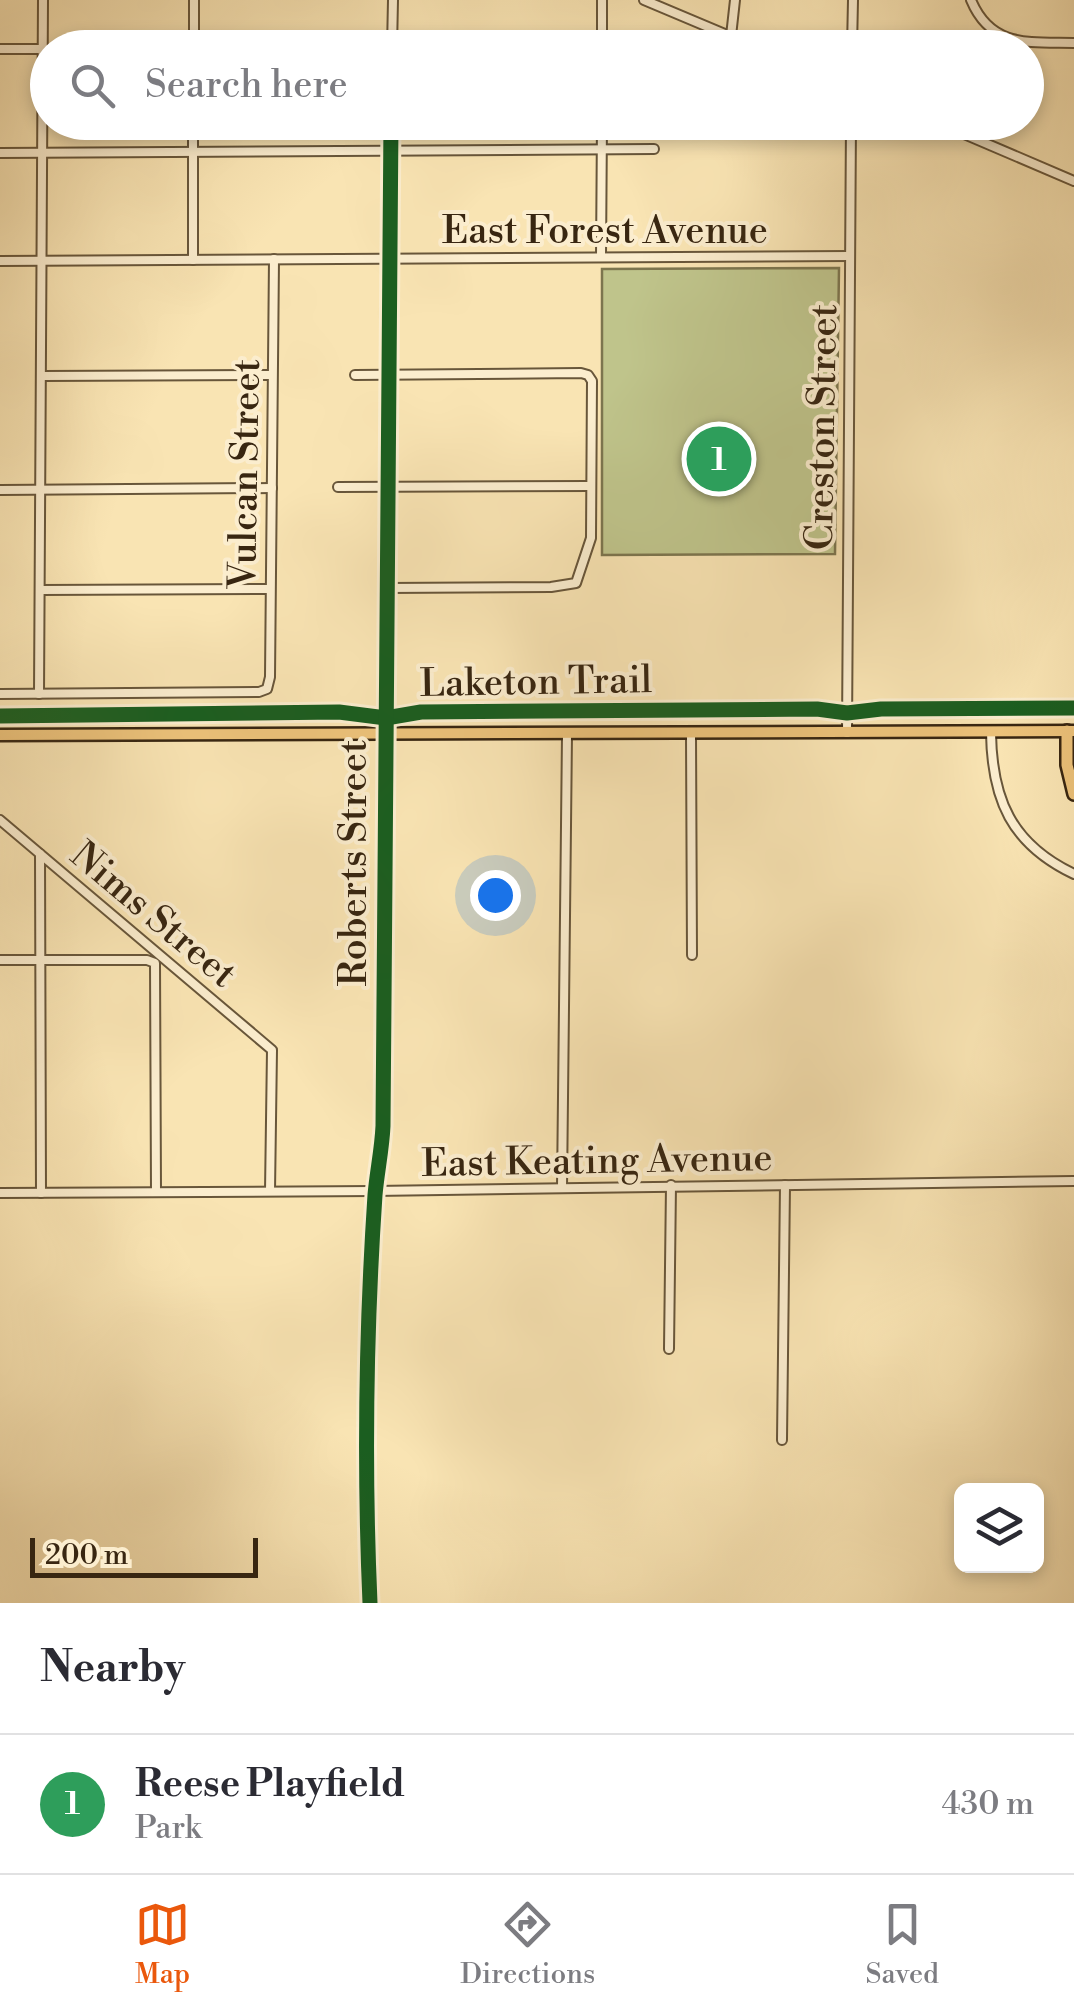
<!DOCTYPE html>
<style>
:root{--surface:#fff;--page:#f7f7f7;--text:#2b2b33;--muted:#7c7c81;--line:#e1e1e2;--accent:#ea580c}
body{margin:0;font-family:"Libre Bodoni",serif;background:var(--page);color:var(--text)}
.controls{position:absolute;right:30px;bottom:30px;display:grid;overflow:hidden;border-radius:15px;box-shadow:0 5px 15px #0003}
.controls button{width:90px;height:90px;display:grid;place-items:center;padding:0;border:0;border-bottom:2px solid var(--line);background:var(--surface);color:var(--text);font:50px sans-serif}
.scale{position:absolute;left:30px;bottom:25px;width:228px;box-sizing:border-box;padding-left:10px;border:5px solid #382611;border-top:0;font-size:28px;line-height:35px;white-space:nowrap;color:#382611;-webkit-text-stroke:8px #fbedce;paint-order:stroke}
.you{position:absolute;left:495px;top:895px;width:35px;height:35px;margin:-25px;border:8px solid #fff;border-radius:50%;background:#1a73e8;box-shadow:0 0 0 15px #1a73e833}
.badge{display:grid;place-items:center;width:65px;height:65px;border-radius:50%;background:var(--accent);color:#fff;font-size:32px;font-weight:700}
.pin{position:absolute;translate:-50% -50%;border:5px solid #fff;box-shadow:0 2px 10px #0006}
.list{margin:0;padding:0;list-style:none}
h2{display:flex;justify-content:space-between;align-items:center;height:130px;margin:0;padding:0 40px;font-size:42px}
h2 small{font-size:32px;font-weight:400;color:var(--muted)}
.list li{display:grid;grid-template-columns:65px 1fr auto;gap:30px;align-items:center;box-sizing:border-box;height:140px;padding:0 40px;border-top:2px solid var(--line)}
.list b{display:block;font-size:38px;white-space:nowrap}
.list p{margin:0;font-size:32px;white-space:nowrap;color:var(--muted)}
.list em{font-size:32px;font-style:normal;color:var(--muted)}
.icon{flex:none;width:55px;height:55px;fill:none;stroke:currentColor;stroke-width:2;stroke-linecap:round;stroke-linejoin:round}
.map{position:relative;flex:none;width:1074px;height:1603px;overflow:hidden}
.search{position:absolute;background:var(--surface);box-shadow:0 5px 15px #0003;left:30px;right:30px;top:30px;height:110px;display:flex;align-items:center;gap:25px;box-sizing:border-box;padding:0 35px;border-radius:55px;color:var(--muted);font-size:38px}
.sheet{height:270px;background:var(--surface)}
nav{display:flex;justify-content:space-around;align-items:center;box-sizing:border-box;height:140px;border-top:2px solid var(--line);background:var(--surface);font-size:28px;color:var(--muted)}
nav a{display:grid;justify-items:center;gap:5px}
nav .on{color:var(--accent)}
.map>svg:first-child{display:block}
.green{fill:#bfc48b;stroke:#7c754e;stroke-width:2.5}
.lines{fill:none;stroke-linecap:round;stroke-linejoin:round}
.minor-casing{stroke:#68563a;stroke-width:12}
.major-casing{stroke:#382611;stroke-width:15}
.highway-casing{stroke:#382611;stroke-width:16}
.minor{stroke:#fbedce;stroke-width:8}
.major{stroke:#ecc27a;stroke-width:10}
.highway{stroke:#ecc27a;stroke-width:11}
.cycleway-casing{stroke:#fbedce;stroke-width:21}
.cycleway{stroke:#1b5e20;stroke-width:15}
.labels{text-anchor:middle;stroke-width:8;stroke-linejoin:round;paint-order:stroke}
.street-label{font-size:38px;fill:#382611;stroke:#fbedce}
</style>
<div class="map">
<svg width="1074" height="1603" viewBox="0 0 1074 1603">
<rect width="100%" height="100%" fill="#f9e4b3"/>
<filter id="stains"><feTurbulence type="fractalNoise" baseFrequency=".002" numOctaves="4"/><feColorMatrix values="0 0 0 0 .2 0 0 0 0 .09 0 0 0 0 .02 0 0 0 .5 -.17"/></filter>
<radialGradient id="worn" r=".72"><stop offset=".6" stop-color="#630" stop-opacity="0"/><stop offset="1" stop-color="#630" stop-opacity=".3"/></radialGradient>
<polygon class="green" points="839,268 835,554 602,555 602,269"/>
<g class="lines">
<defs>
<g id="minor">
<polyline points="644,0 758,48"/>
<path d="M971,0C991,48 1029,42 1074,43"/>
<polyline points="731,36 735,0"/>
<polyline points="194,48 194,0"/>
<polyline points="227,48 654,45"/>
<polyline points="392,48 393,0"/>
<polyline points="602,48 602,0"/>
<polyline points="852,48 853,0"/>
<polyline points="0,49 45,49"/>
<polyline points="936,122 1074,181"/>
<polyline points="0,153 654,149"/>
<polyline points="601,257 602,122"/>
<polyline points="193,260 193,122"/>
<polyline points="0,261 850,256"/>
<polyline points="355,375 581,373 588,375 592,381 591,538 576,583 551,587 387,588"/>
<polyline points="42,376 272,375"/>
<polyline points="338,487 591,486"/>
<polyline points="0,490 272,488"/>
<polyline points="40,590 270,589"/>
<polyline points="0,694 259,692 267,689 270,677 274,259"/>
<polyline points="39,694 43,0"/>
<polyline points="847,733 851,122"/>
<path d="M991,733C992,799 1011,844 1074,874"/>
<polyline points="691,735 692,955"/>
<polyline points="0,820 272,1050 270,1191"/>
<polyline points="40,854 41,1193"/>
<polyline points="0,960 147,960 155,963 156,1192"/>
<polyline points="562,1188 567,735"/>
<polyline points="0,1193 375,1191 1074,1181"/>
<polyline points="669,1349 671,1185"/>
<polyline points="782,1440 785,1185"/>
<path d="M370,1603C364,1468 366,1330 375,1195C377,1172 382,1149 383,1126L391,122"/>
</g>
<polyline id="major" points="0,735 1074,731"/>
<polyline id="highway" points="1067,731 1067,765 1074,794"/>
</defs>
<use href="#minor" class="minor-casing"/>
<use href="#major" class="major-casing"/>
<use href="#highway" class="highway-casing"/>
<use href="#minor" class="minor"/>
<use href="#major" class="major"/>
<use href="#highway" class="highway"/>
<defs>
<g id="cycleway">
<polyline points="0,716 339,712 386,718 421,712 817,709 847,713 881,709 1074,708"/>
<path d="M370,1603C364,1468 366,1330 375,1195C377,1172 382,1149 383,1126L391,122"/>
</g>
</defs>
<use href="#cycleway" class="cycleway-casing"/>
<use href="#cycleway" class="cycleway"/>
</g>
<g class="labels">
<g class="street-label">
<text x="605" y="243">East Forest Avenue</text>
<text transform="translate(821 427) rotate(-89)" y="13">Creston Street</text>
<text transform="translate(244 474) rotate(-89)" y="13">Vulcan Street</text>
<text transform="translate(536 681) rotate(-1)" y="13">Laketon Trail</text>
<text transform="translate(353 863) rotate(-90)" y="13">Roberts Street</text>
<text transform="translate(154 914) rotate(40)" y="13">Nims Street</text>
<text transform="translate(597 1160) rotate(-1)" y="13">East Keating Avenue</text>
</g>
</g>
<rect width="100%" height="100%" filter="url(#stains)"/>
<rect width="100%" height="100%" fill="url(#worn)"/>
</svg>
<div class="controls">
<button><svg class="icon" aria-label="layers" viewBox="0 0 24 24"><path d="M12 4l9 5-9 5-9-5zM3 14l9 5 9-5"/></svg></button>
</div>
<div class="scale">200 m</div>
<div class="you"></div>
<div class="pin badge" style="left:719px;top:459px;background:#2e9e5b">1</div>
<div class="search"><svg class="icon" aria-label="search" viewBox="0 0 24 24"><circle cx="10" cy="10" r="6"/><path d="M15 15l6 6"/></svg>Search here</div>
</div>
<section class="sheet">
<h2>Nearby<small></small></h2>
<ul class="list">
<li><span class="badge" style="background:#2e9e5b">1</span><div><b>Reese Playfield</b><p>Park</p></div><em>430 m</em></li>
</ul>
</section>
<nav>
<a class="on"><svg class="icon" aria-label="map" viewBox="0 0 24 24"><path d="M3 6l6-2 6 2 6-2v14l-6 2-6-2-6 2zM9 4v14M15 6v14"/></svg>Map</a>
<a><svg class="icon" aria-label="directions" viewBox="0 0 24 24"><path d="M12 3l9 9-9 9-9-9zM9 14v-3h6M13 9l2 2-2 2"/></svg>Directions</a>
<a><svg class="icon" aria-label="saved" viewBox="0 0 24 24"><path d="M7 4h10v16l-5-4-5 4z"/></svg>Saved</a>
</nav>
